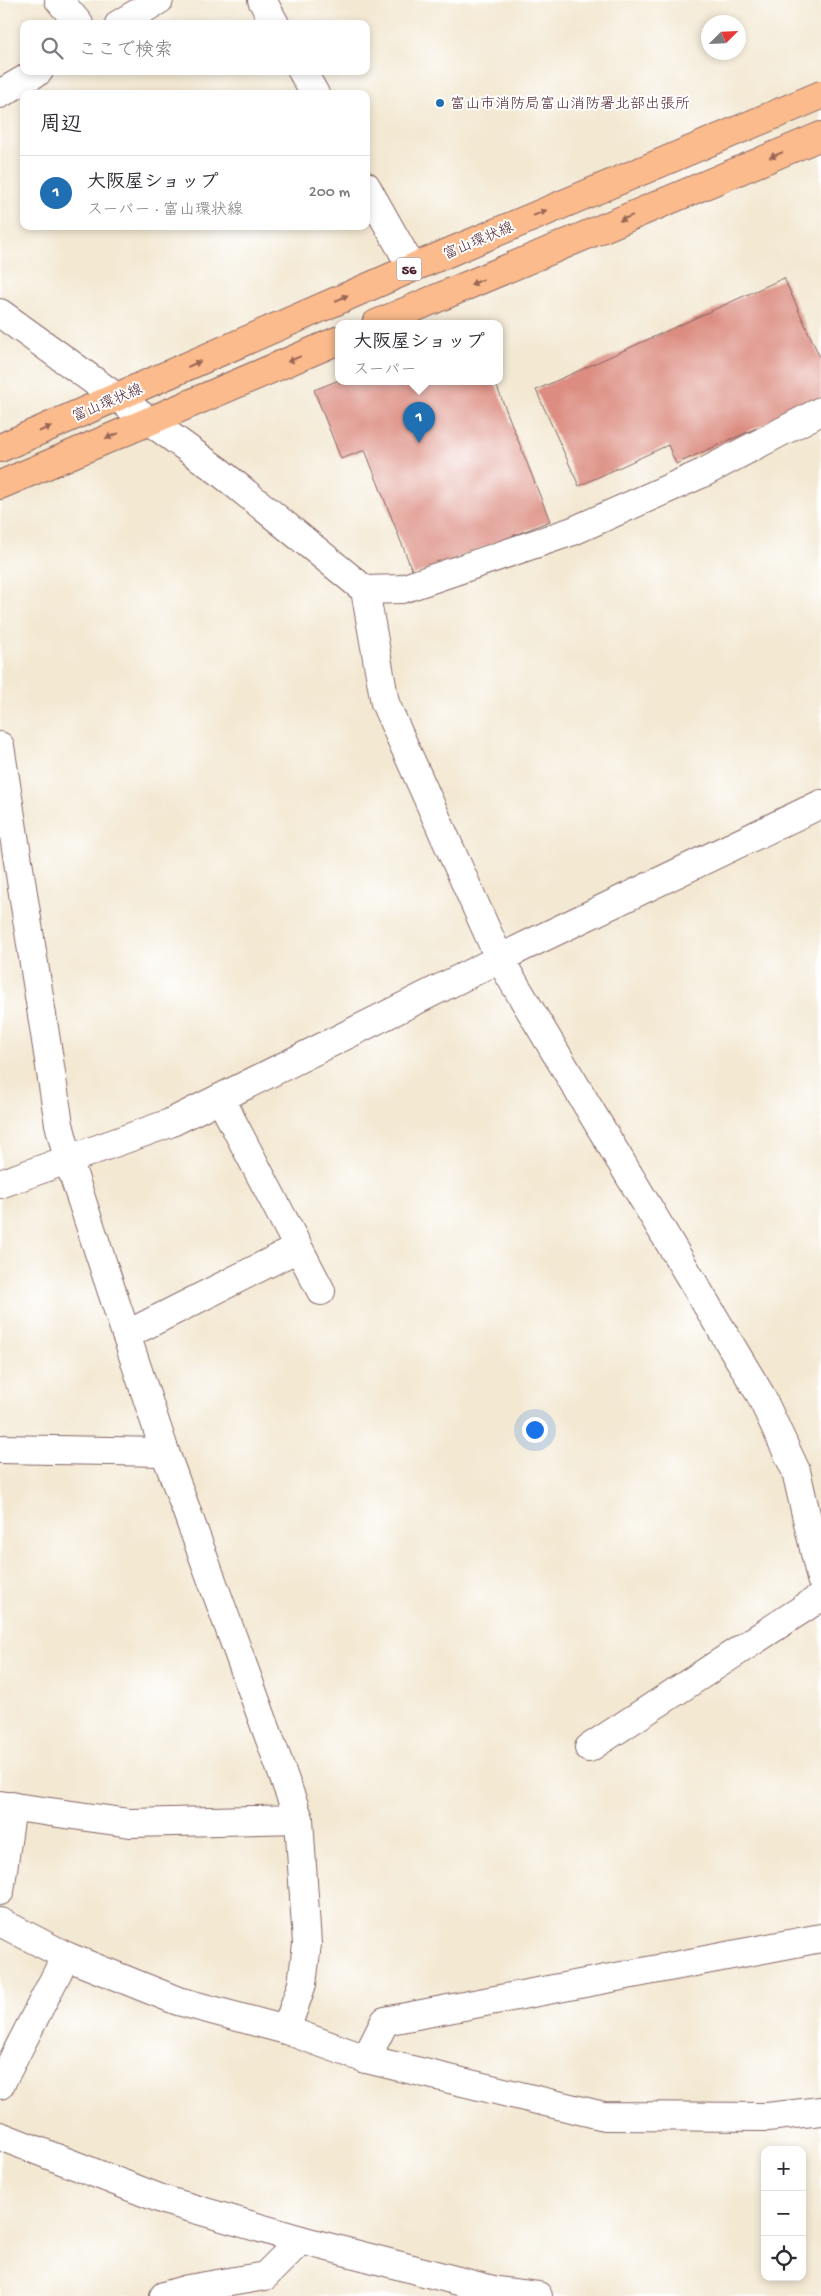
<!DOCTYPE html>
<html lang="ja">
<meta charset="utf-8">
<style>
:root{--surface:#fff;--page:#f2f2f3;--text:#2b2b33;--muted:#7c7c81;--line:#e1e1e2;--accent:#1f6fb2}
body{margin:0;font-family:"Gochi Hand","Klee One",sans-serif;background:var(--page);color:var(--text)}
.controls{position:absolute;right:15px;bottom:15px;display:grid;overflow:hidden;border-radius:10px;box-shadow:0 2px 8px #0003}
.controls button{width:45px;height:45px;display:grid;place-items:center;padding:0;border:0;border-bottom:1px solid var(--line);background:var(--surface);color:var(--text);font:25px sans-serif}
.compass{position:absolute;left:701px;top:15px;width:45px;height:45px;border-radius:50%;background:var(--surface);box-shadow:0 2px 8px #0003;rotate:66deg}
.you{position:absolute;left:534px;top:1429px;width:18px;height:18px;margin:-12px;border:4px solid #fff;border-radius:50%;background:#1a73e8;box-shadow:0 0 0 8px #1a73e833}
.badge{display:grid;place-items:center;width:32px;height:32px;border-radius:50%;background:var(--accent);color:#fff;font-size:16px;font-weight:700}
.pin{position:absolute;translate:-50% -41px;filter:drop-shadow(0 1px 2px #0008)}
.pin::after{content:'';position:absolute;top:26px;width:18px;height:15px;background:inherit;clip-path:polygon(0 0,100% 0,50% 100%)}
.popup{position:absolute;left:335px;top:320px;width:168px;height:65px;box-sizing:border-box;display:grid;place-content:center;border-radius:10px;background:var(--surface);filter:drop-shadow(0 1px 4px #0005);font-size:16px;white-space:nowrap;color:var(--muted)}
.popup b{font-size:19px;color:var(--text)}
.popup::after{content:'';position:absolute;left:50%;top:100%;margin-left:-10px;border:10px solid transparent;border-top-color:var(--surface)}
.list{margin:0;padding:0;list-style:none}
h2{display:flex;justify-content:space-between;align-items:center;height:65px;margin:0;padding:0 20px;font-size:21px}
h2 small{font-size:16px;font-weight:400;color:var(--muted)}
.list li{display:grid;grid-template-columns:32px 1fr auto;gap:15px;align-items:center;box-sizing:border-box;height:75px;padding:0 20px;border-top:1px solid var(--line)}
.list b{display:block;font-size:19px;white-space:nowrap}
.list p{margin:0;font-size:16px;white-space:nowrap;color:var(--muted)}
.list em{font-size:16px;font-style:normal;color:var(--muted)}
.icon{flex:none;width:28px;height:28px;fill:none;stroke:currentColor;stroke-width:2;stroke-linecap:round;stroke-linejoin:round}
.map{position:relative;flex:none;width:821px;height:2296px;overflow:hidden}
.search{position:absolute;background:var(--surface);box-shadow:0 2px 8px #0003;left:20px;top:20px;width:350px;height:55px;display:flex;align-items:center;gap:12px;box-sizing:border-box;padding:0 18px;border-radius:10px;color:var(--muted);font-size:19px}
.panel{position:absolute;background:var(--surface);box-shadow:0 2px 8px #0003;left:20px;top:90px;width:350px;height:140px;border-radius:10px}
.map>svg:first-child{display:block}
.building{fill:#dc8c80}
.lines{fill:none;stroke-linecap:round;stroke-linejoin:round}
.street-casing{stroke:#856565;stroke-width:30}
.primary-casing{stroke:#856565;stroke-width:30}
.street{stroke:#fff;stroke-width:28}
.primary{stroke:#fbbb8c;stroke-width:28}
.oneway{fill:#9a6557}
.poi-dot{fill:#1f6fb2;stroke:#fff;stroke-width:2}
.labels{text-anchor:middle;stroke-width:4;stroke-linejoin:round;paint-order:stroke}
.shield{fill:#fff;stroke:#80626b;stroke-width:1}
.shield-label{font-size:14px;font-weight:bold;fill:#4a1f2b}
.poi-label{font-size:15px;fill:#4a1f2b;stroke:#fff;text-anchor:start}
.street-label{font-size:15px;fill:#4a1f2b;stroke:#fff}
</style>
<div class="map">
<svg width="821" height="2296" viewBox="0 0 821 2296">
<rect width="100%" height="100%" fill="#fff"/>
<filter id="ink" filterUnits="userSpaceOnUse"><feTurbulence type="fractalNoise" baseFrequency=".02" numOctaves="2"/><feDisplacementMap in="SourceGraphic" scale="10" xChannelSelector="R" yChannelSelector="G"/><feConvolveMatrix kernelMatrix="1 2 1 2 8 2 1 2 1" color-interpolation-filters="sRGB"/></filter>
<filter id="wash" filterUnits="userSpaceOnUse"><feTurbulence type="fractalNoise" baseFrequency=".0096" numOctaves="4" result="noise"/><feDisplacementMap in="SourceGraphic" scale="20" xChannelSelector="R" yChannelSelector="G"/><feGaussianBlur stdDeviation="1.12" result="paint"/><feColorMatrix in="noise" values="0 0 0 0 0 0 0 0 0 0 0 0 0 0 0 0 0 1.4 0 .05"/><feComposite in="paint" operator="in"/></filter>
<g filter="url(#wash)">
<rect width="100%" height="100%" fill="#f3e8d2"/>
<g id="blocks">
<g class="building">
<polygon points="784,278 821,360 821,399 676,464 668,445 579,486 536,390"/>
<polygon points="339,380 339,382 495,382 550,521 414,575 365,450 341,459 314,390"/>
</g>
</g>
</g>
<g filter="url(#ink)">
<use href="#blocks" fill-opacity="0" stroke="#856565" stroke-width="1"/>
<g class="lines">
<defs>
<g id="street">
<polyline points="59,0 79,24"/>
<polyline points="262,0 275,24"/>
<polyline points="119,24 159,0"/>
<polyline points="302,71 315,94"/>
<polyline points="0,94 39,71"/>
<polyline points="366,186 412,268"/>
<polyline points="0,313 220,472 365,590 385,703 499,958 760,1394 796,1471 821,1579"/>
<polyline points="365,590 402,589 573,531 703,473 821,411"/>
<polyline points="0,746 59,1124 68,1159 165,1452 299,1819 130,1823 0,1805"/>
<polyline points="220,1098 321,1291"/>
<polyline points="0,1184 170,1123 525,946 821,804"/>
<polyline points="126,1335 298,1248"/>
<polyline points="0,1449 165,1452"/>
<polyline points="589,1748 821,1597"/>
<polyline points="0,1891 12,1806"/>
<polyline points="0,1922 66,1956"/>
<polyline points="286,2030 302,1984 307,1944 299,1819"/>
<polyline points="366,2059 385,2021 821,1938"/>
<polyline points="0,2085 66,1956 178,2001 286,2030 366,2059 604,2116 767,2117 821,2111"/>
<polyline points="0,2136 164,2200 301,2240 497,2291 538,2296"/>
<polyline points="164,2296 188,2289 265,2276 301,2240"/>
</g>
<g id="primary">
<polyline points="376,324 821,136"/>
<polyline points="0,448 412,268 821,95"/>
<polyline points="0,485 339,340"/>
</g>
</defs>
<use href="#street" class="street-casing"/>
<use href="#primary" class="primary-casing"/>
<use href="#street" class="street"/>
<use href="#primary" class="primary"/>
</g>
<defs><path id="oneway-solid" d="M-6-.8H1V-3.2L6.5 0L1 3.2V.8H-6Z" transform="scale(1.25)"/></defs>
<g class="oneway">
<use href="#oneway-solid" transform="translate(776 155) rotate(157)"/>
<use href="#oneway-solid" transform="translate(540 213) rotate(-23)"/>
<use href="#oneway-solid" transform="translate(626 218) rotate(157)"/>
<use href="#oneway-solid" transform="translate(477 282) rotate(157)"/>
<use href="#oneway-solid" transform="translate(342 298) rotate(-24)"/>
<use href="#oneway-solid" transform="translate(294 359) rotate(157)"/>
<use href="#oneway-solid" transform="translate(194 364) rotate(-24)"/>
<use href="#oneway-solid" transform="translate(45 429) rotate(-23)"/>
<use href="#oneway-solid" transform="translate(112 436) rotate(157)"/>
</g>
</g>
<circle class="poi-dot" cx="440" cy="103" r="5"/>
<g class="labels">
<rect class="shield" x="396.5" y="257.5" width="25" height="23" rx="4"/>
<g class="shield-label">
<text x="409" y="274">56</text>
</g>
<g class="poi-label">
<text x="450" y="108">富山市消防局富山消防署北部出張所</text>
</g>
<g class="street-label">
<text transform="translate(478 240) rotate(-23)" y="5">富山環状線</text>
<text transform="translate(107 402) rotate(-23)" y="5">富山環状線</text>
</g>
</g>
</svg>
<div class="controls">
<button>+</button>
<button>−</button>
<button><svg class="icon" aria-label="locate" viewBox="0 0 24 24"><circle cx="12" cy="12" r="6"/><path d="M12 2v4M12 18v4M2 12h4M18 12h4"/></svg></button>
</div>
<svg class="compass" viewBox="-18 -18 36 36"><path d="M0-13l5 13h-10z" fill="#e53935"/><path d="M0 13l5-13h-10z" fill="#7c7c81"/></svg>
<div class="you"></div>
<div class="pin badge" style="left:419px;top:443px">1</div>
<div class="popup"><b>大阪屋ショップ</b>スーパー</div>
<div class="search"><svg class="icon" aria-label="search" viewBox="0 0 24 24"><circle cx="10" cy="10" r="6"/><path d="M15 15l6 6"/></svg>ここで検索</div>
<section class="panel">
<h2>周辺<small></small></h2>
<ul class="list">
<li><span class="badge">1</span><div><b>大阪屋ショップ</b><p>スーパー · 富山環状線</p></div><em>200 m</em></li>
</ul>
</section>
</div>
